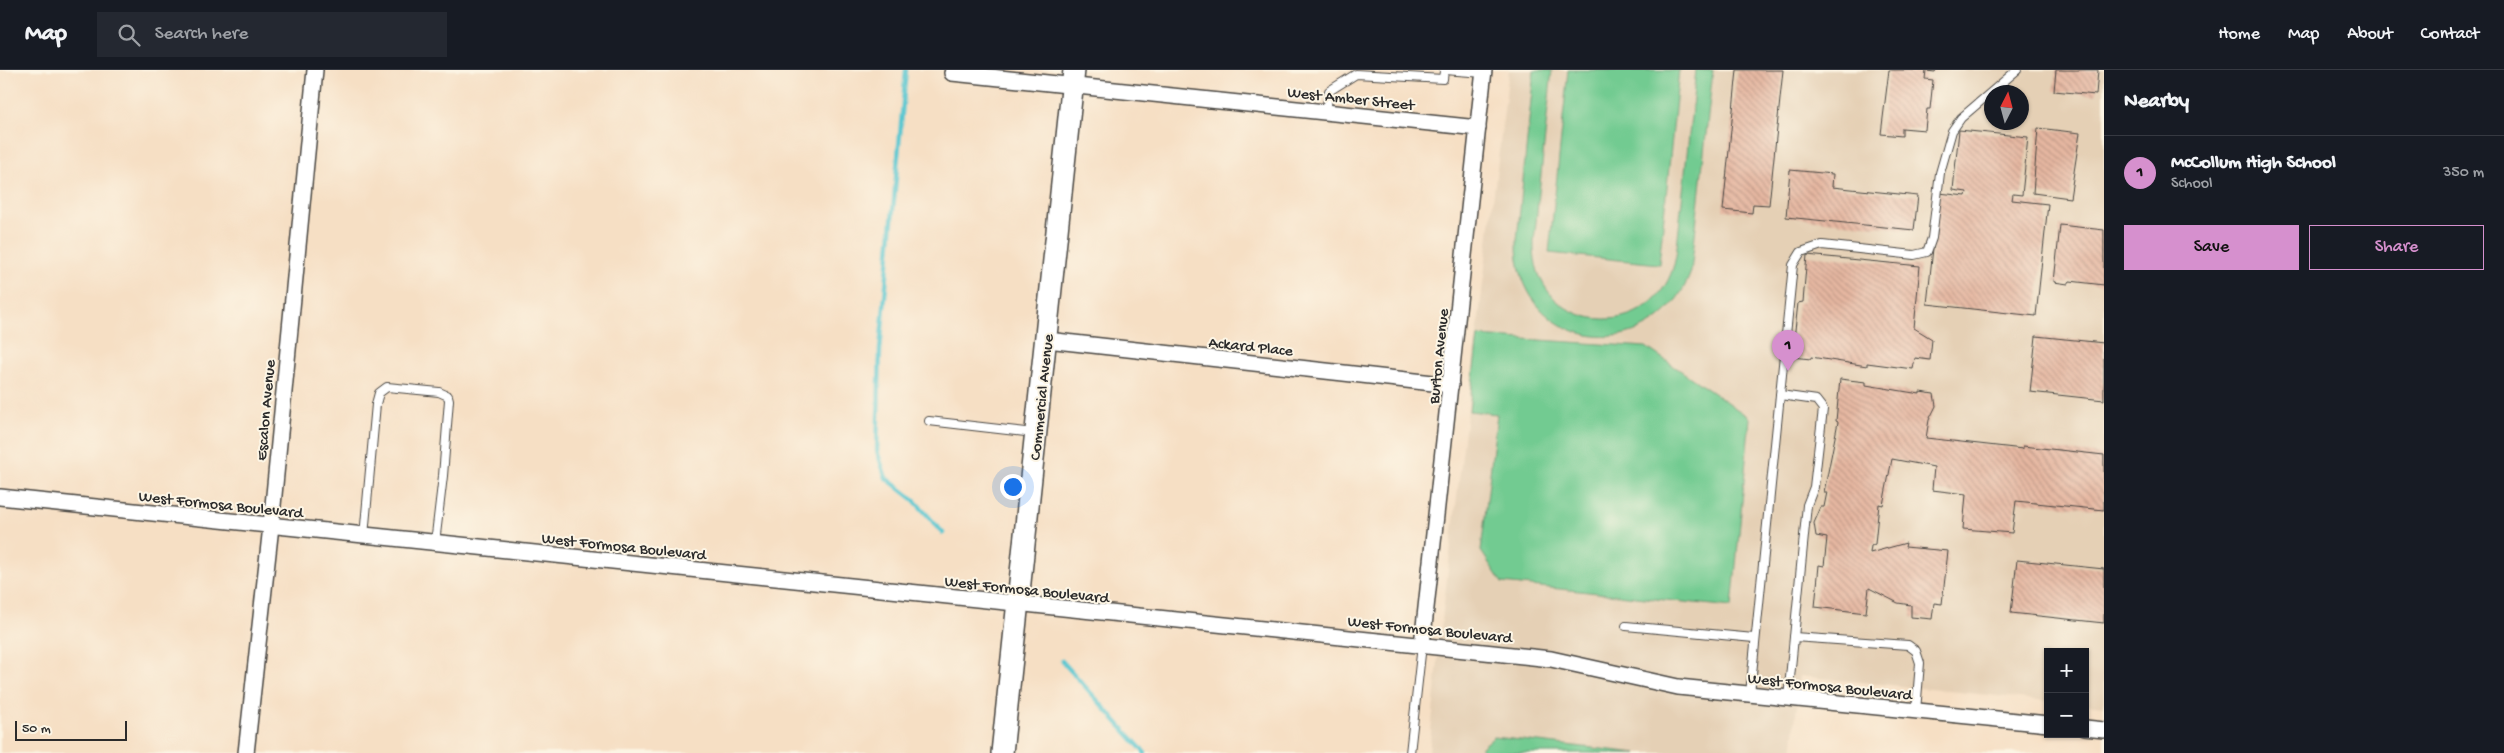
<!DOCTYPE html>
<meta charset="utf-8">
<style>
:root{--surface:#171b24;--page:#242831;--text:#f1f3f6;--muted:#9ea1a6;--line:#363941;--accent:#d690ce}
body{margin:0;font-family:"Gochi Hand",sans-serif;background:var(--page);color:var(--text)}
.controls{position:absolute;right:15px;bottom:15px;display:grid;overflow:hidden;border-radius:0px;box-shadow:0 1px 4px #0004}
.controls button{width:45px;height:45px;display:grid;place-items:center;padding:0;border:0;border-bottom:1px solid var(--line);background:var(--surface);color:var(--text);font:25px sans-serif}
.compass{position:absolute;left:1984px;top:15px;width:45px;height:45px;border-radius:50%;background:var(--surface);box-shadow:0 1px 4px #0004;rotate:6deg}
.scale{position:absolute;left:15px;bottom:12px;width:112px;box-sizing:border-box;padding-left:5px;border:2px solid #2b2b2b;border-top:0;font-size:14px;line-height:18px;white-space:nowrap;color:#2b2b2b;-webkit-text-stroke:4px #fcf5e5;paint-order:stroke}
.you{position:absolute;left:1012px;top:416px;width:18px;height:18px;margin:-12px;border:4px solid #fff;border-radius:50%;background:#1a73e8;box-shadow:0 0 0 8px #1a73e833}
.badge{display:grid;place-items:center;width:32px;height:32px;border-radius:50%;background:var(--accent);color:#111;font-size:16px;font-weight:700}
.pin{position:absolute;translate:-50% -41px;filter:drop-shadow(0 1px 2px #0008)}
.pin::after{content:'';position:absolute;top:26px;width:18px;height:15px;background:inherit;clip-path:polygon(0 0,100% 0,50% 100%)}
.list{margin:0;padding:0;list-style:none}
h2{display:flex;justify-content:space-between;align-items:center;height:65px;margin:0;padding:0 20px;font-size:21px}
h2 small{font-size:16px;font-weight:400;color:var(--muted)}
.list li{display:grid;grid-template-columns:32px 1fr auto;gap:15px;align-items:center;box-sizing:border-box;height:75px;padding:0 20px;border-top:1px solid var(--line)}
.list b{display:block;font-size:19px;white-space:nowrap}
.list p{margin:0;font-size:16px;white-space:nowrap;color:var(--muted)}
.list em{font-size:16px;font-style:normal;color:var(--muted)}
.actions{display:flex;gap:10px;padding:15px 20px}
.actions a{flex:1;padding:11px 0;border:1px solid var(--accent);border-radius:0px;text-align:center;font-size:18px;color:var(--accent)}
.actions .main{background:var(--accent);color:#111}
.icon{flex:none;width:28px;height:28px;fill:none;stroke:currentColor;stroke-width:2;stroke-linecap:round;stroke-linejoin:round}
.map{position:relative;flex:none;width:2104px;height:683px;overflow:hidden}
header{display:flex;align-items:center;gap:30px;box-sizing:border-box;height:70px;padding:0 25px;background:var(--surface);border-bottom:1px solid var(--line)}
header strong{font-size:24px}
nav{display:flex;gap:28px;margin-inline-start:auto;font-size:18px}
.search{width:350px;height:45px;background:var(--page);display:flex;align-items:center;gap:12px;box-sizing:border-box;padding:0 18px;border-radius:0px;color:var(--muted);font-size:19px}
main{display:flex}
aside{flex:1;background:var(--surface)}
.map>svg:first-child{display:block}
.built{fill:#e5d0b5;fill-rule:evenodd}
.garden{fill:#72cb91;stroke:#4e7b5e}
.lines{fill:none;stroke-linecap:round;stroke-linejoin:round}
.stream{stroke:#59c6d0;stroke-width:4.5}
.building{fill:url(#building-back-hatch)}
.lane-casing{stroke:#494642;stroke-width:10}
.street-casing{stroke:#494642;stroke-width:18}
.secondary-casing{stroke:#494642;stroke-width:24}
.lane{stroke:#fff;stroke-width:8}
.street{stroke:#fff;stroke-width:15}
.secondary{stroke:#fff;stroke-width:21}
.labels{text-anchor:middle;stroke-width:4;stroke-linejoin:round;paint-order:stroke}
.street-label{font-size:16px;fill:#2b2b2b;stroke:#fcf5e5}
</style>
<header>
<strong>Map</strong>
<div class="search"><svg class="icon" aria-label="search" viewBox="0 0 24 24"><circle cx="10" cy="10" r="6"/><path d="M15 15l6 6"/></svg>Search here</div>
<nav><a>Home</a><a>Map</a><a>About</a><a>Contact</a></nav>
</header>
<main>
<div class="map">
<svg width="2104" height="683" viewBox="0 0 2104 683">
<defs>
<pattern id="building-back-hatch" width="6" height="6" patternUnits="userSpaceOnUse" patternTransform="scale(1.25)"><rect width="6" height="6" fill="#e6b7a1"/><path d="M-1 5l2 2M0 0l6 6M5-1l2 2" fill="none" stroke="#bb9583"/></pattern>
</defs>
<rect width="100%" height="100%" fill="#fcf5e5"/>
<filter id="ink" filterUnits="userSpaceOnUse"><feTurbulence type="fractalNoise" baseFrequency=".02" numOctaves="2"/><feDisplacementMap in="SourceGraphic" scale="10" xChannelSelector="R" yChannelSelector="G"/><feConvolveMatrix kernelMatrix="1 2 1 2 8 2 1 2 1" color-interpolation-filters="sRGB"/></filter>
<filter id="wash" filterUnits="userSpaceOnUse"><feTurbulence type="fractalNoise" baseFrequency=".0096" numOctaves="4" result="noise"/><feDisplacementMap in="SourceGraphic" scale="20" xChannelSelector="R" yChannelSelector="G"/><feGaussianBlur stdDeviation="1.12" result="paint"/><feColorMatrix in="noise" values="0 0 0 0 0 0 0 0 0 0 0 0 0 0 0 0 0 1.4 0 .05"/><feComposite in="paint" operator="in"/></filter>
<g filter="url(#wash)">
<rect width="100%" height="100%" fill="#f6dfc4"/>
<path class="built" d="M1509,0H2104V636L2085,634V582H2048V631L1800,606L1792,683H1429L1442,550ZM1992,22H2022V52H1992Z"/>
<g class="garden">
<path d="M1534,0H1552L1534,171C1530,265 1659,279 1676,186L1696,0H1713L1691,202C1653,304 1514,279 1517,170Z"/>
<polygon points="1568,0 1679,0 1659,194 1549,183"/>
<polygon points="1478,266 1646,277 1750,348 1732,537 1502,513 1481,481 1497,344 1469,341"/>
<polygon points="1494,667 1637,683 1481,683 1482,677"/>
</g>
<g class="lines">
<g class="stream">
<polyline points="906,0 880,280 877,381 886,408 914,430 943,463"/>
<polyline points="1062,591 1145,683"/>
</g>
</g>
<g id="blocks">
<g class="building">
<polygon points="1737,0 1783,0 1769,135 1753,134 1752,143 1723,140"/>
<polygon points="1889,0 1936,0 1935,2 1926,1 1925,9 1933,10 1930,39 1927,39 1925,60 1902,58 1902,66 1881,64"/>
<polygon points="2056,0 2098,0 2096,25 2054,21"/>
<polygon points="2038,58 2080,63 2070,128 2033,123"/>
<polygon points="1959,60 2028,67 2022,125 2013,124 2012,130 2048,134 2036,246 1927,234 1939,123 1966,126 1967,122 1953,120"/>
<polygon points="1790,100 1833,104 1832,117 1918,126 1914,160 1786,147"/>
<polygon points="2060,155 2104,160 2104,215 2070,211 2068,214 2054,212"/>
<polygon points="1807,185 1920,196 1914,258 1932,269 1930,290 1915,288 1913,299 1867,293 1867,296 1811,287 1811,289 1792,287 1798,233 1803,232"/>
<polygon points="2036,266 2104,273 2104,330 2030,322"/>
<polygon points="1840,309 1866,312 1866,315 1920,324 1920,322 1934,324 1936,336 1929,350 1926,368 2023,379 2023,376 2104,385 2104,440 2016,431 2012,463 1963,459 1966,424 1932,420 1934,397 1892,389 1883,435 1879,434 1875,474 1871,476 1870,483 1906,473 1905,477 1948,481 1942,534 1934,533 1932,549 1911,547 1911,535 1898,533 1869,518 1866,543 1815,537 1819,495 1824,496 1827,468 1816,466 1814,453 1821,437 1824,437 1827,422 1824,422 1838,352 1836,351"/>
<polygon points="2017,490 2104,499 2104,553 2011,543"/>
</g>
</g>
</g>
<g filter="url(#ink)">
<use href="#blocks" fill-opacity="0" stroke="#494642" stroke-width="1"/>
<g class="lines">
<defs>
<g id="lane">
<polyline points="1444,0 1484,3"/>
<polyline points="1326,42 1329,21 1356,4 1443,9 1444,1"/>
<polyline points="1780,325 1816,330 1823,339 1814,417 1807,435 1788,628"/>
<polyline points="929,351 1034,363"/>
<polyline points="364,466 376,334 379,323 387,317 439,322 448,326 449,330 443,406 435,473"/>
<polyline points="1626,556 1754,568"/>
<polyline points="1794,567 1908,575 1916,581 1920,593 1916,641"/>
<polyline points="1750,624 1793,195 1801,182 1822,175 1914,185 1927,182 1932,168 1940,103 1952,61 1961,48 2017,0"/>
<polyline points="1410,683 1422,575"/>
</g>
<g id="street">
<polyline points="952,3 1478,58"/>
<polyline points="1047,270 1451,315"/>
<polyline points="0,427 1551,589 1678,617 2048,654"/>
<polyline points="1422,575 1484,0"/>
<polyline points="2085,658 2104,660"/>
<polyline points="246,683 271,456 315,0"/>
</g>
<polyline id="secondary" points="1002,683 1074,0"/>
</defs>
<use href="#lane" class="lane-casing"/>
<use href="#street" class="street-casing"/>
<use href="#secondary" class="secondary-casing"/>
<use href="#lane" class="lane"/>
<use href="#street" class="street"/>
<use href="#secondary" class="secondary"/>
</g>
</g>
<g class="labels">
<g class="street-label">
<text transform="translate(1351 27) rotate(6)" y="6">West Amber Street</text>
<text transform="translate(1251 275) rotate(6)" y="6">Ackard Place</text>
<text transform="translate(1437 286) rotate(-84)" y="6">Burton Avenue</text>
<text transform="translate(1040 327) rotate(-84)" y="6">Commercial Avenue</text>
<text transform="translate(264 340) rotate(-85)" y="6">Escalon Avenue</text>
<text transform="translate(221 433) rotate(6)" y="6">West Formosa Boulevard</text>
<text transform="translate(624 475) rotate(6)" y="6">West Formosa Boulevard</text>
<text transform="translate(1027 518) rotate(6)" y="6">West Formosa Boulevard</text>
<text transform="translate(1430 558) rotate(6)" y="6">West Formosa Boulevard</text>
<text transform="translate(1830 615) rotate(6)" y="6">West Formosa Boulevard</text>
</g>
</g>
</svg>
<div class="controls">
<button>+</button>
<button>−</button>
</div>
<svg class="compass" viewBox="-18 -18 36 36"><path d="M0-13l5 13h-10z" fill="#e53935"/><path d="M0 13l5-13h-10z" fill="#9ea1a6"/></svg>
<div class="scale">50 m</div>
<div class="you"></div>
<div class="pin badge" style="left:1788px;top:301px">1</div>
</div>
<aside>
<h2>Nearby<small></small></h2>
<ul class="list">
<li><span class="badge">1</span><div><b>McCollum High School</b><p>School</p></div><em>350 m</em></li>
</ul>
<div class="actions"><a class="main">Save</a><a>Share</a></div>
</aside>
</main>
